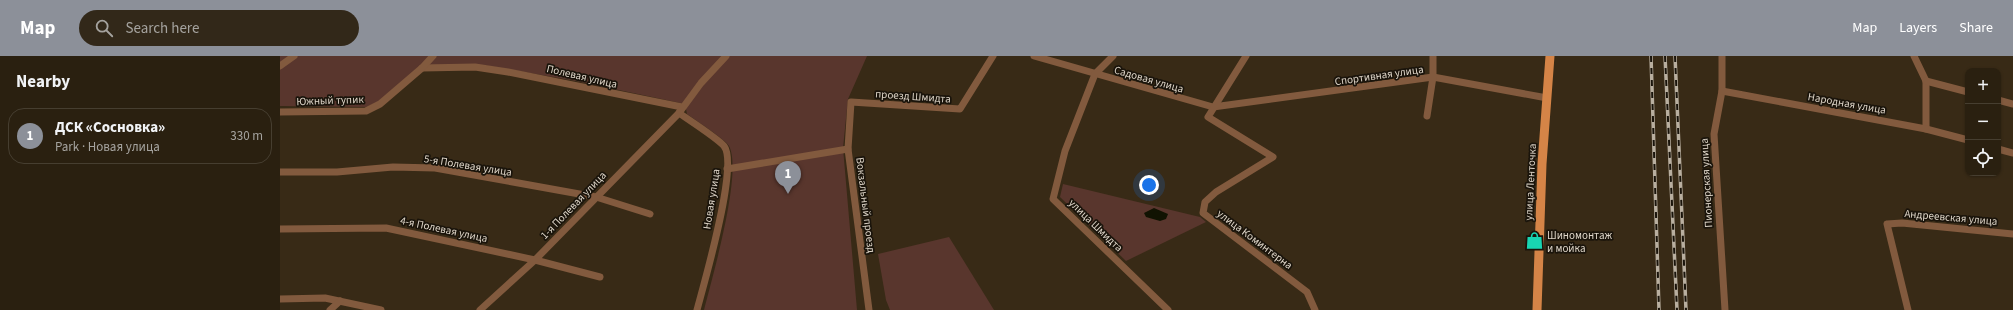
<!DOCTYPE html>
<meta charset="utf-8">
<style>
:root{--surface:#2a2010;--page:#322819;--text:#f1f3f6;--muted:#a5a39f;--line:#463e30;--accent:#8c9099}
body{margin:0;font-family:"Source Sans 3",sans-serif;background:var(--page);color:var(--text)}
.controls{position:absolute;right:12px;top:12px;display:grid;overflow:hidden;border-radius:8px;box-shadow:0 1px 3px #0004}
.controls button{width:36px;height:36px;display:grid;place-items:center;padding:0;border:0;border-bottom:1px solid var(--line);background:var(--surface);color:var(--text);font:20px sans-serif}
.you{position:absolute;left:869px;top:129px;width:14px;height:14px;margin:-10px;border:3px solid #fff;border-radius:50%;background:#1a73e8;box-shadow:0 0 0 6px #1a73e833}
.badge{display:grid;place-items:center;width:26px;height:26px;border-radius:50%;background:var(--accent);color:#fff;font-size:13px;font-weight:700}
.pin{position:absolute;translate:-50% -33px;filter:drop-shadow(0 1px 2px #0008)}
.pin::after{content:'';position:absolute;top:21px;width:14px;height:12px;background:inherit;clip-path:polygon(0 0,100% 0,50% 100%)}
.list{margin:0;padding:0;list-style:none}
h2{display:flex;justify-content:space-between;align-items:center;height:52px;margin:0;padding:0 16px;font-size:17px}
h2 small{font-size:13px;font-weight:400;color:var(--muted)}
.list li{display:grid;grid-template-columns:26px 1fr auto;gap:12px;align-items:center;box-sizing:border-box;height:56px;margin:0 8px 8px;padding:0 8px;border:1px solid var(--line);border-radius:16px}
.list b{display:block;font-size:15px;white-space:nowrap}
.list p{margin:0;font-size:13px;white-space:nowrap;color:var(--muted)}
.list em{font-size:13px;font-style:normal;color:var(--muted)}
.icon{flex:none;width:22px;height:22px;fill:none;stroke:currentColor;stroke-width:2;stroke-linecap:round;stroke-linejoin:round}
.map{position:relative;flex:none;width:1733px;height:254px;overflow:hidden}
header{display:flex;align-items:center;gap:24px;box-sizing:border-box;height:56px;padding:0 20px;background:var(--accent);color:#fff}
header strong{font-size:19px}
nav{display:flex;gap:22px;margin-inline-start:auto;font-size:14px}
.search{width:280px;height:36px;background:var(--page);display:flex;align-items:center;gap:10px;box-sizing:border-box;padding:0 14px;border-radius:22px;color:var(--muted);font-size:15px}
main{display:flex}
aside{flex:1;background:var(--surface)}
.map>svg:first-child{display:block}
.green{fill:#59362d}
.water{fill:#111302}
.lines{fill:none;stroke-linecap:round;stroke-linejoin:round}
.minor{stroke:#825a3e;stroke-width:7}
.major{stroke:#d58447;stroke-width:9}
.rail-casing{stroke:#b9afa0;stroke-width:3.5}
.rail{stroke:#1a140b;stroke-width:2;stroke-dasharray:6;stroke-linecap:butt}
.labels{text-anchor:middle;stroke-width:3.5;stroke-linejoin:round;paint-order:stroke}
.street-label{font-size:11px;fill:#dfd6c9;stroke:#1a140b}
.poi-label{font-size:11px;fill:#dfd6c9;stroke:#1a140b;text-anchor:start}
</style>
<header>
<strong>Map</strong>
<div class="search"><svg class="icon" aria-label="search" viewBox="0 0 24 24"><circle cx="10" cy="10" r="6"/><path d="M15 15l6 6"/></svg>Search here</div>
<nav><a>Map</a><a>Layers</a><a>Share</a></nav>
</header>
<main>
<aside>
<h2>Nearby<small></small></h2>
<ul class="list">
<li><span class="badge">1</span><div><b>ДСК «Сосновка»</b><p>Park · Новая улица</p></div><em>330 m</em></li>
</ul>
</aside>
<div class="map">
<svg width="1733" height="254" viewBox="0 0 1733 254">
<rect width="100%" height="100%" fill="#382a16"/>
<g class="green">
<path d="M0,0H587L568,43L563,92L577,254H424C432,222 463,116 449,90C445,83 415,64 407,58L405,48L296,25L203,9L139,11L98,46L86,51L0,50Z"/>
<polygon points="783,128 920,161 926,166 846,205 780,141"/>
<polygon points="669,181 714,254 610,254 606,244 598,198"/>
</g>
<polygon class="water" points="874,152 888,158 886,163 880,165 866,161 864,157"/>
<g class="lines">
<g class="minor">
<polyline points="754,0 933,51 1153,21 1267,42"/>
<polyline points="833,0 815,18 785,95 773,143 888,254"/>
<polyline points="966,0 928,61 993,101 936,136 925,146 923,157 1027,236 1035,254"/>
<polyline points="1442,0 1442,35 1434,78 1445,254"/>
<polyline points="1634,0 1646,25 1646,73"/>
<polyline points="0,10 14,0"/>
<polyline points="142,12 195,11 228,16 402,51 400,55"/>
<polyline points="1646,25 1688,36"/>
<polyline points="1442,35 1646,73 1688,84"/>
<polyline points="1718,44 1733,48"/>
<polyline points="0,56 86,55 100,48 142,12 153,0"/>
<path d="M399,57C409,64 437,82 444,90C459,109 424,227 417,254"/>
<polyline points="1147,60 1153,21 1153,0"/>
<polyline points="1718,93 1733,97"/>
<polyline points="447,113 568,93"/>
<polyline points="0,116 57,116 113,111 155,112 316,141 370,158"/>
<polyline points="0,173 106,172 255,204 320,221"/>
<polyline points="0,243 45,242 101,254"/>
<polyline points="50,254 60,245"/>
<polyline points="200,254 255,204 399,57 421,27 446,0"/>
<polyline points="589,254 568,93 571,46 680,53 713,0"/>
<polyline points="1628,254 1607,168 1622,167 1733,178"/>
</g>
<polyline class="major" points="1257,254 1262,108 1270,0"/>
<defs>
<g id="rail">
<polyline points="1371,0 1379,254"/>
<polyline points="1385,0 1397,254"/>
<polyline points="1395,0 1406,254"/>
</g>
</defs>
<use href="#rail" class="rail-casing"/>
<use href="#rail" class="rail"/>
</g>
<defs>
<symbol id="shop-bare" viewBox="-9 -9 18 18"><path d="M-5-2.5h2.3a2.7 3.5 0 0 1 5.4 0H5L5.5 6h-11ZM-1.5-2.5h3a1.5 2.3 0 0 0-3 0Z" fill="#18d5b2" stroke="#1a140b" stroke-width="2.5" paint-order="stroke"/></symbol>
</defs>
<g fill-rule="evenodd">
<use href="#shop-bare" x="1242" y="172" width="25" height="25"/>
</g>
<g class="labels">
<g class="street-label">
<text transform="translate(1099 19) rotate(-8)" y="4">Спортивная улица</text>
<text transform="translate(302 20) rotate(13)" y="4">Полевая улица</text>
<text transform="translate(869 23) rotate(16)" y="4">Садовая улица</text>
<text transform="translate(633 40) rotate(4)" y="4">проезд Шмидта</text>
<text transform="translate(50 44) rotate(-2)" y="4">Южный тупик</text>
<text transform="translate(1567 47) rotate(10)" y="4">Народная улица</text>
<text transform="translate(188 109) rotate(9)" y="4">5-я Полевая улица</text>
<text transform="translate(1250 126) rotate(-87)" y="4">улица Ленточка</text>
<text transform="translate(1426 127) rotate(-93)" y="4">Пионерская улица</text>
<text transform="translate(431 143) rotate(-81)" y="4">Новая улица</text>
<text transform="translate(293 149) rotate(-46)" y="4">1-я Полевая улица</text>
<text transform="translate(586 149) rotate(83)" y="4">Вокзальный проезд</text>
<text transform="translate(1671 161) rotate(5)" y="4">Андреевская улица</text>
<text transform="translate(816 169) rotate(44)" y="4">улица Шмидта</text>
<text transform="translate(164 173) rotate(12)" y="4">4-я Полевая улица</text>
<text transform="translate(975 183) rotate(37)" y="4">улица Коминтерна</text>
</g>
<g class="poi-label">
<text x="1267" y="183">Шиномонтаж<tspan x="1267" dy="13">и мойка</tspan></text>
</g>
</g>
</svg>
<div class="controls">
<button>+</button>
<button>−</button>
<button><svg class="icon" aria-label="locate" viewBox="0 0 24 24"><circle cx="12" cy="12" r="6"/><path d="M12 2v4M12 18v4M2 12h4M18 12h4"/></svg></button>
</div>
<div class="you"></div>
<div class="pin badge" style="left:508px;top:138px">1</div>
</div>
</main>
